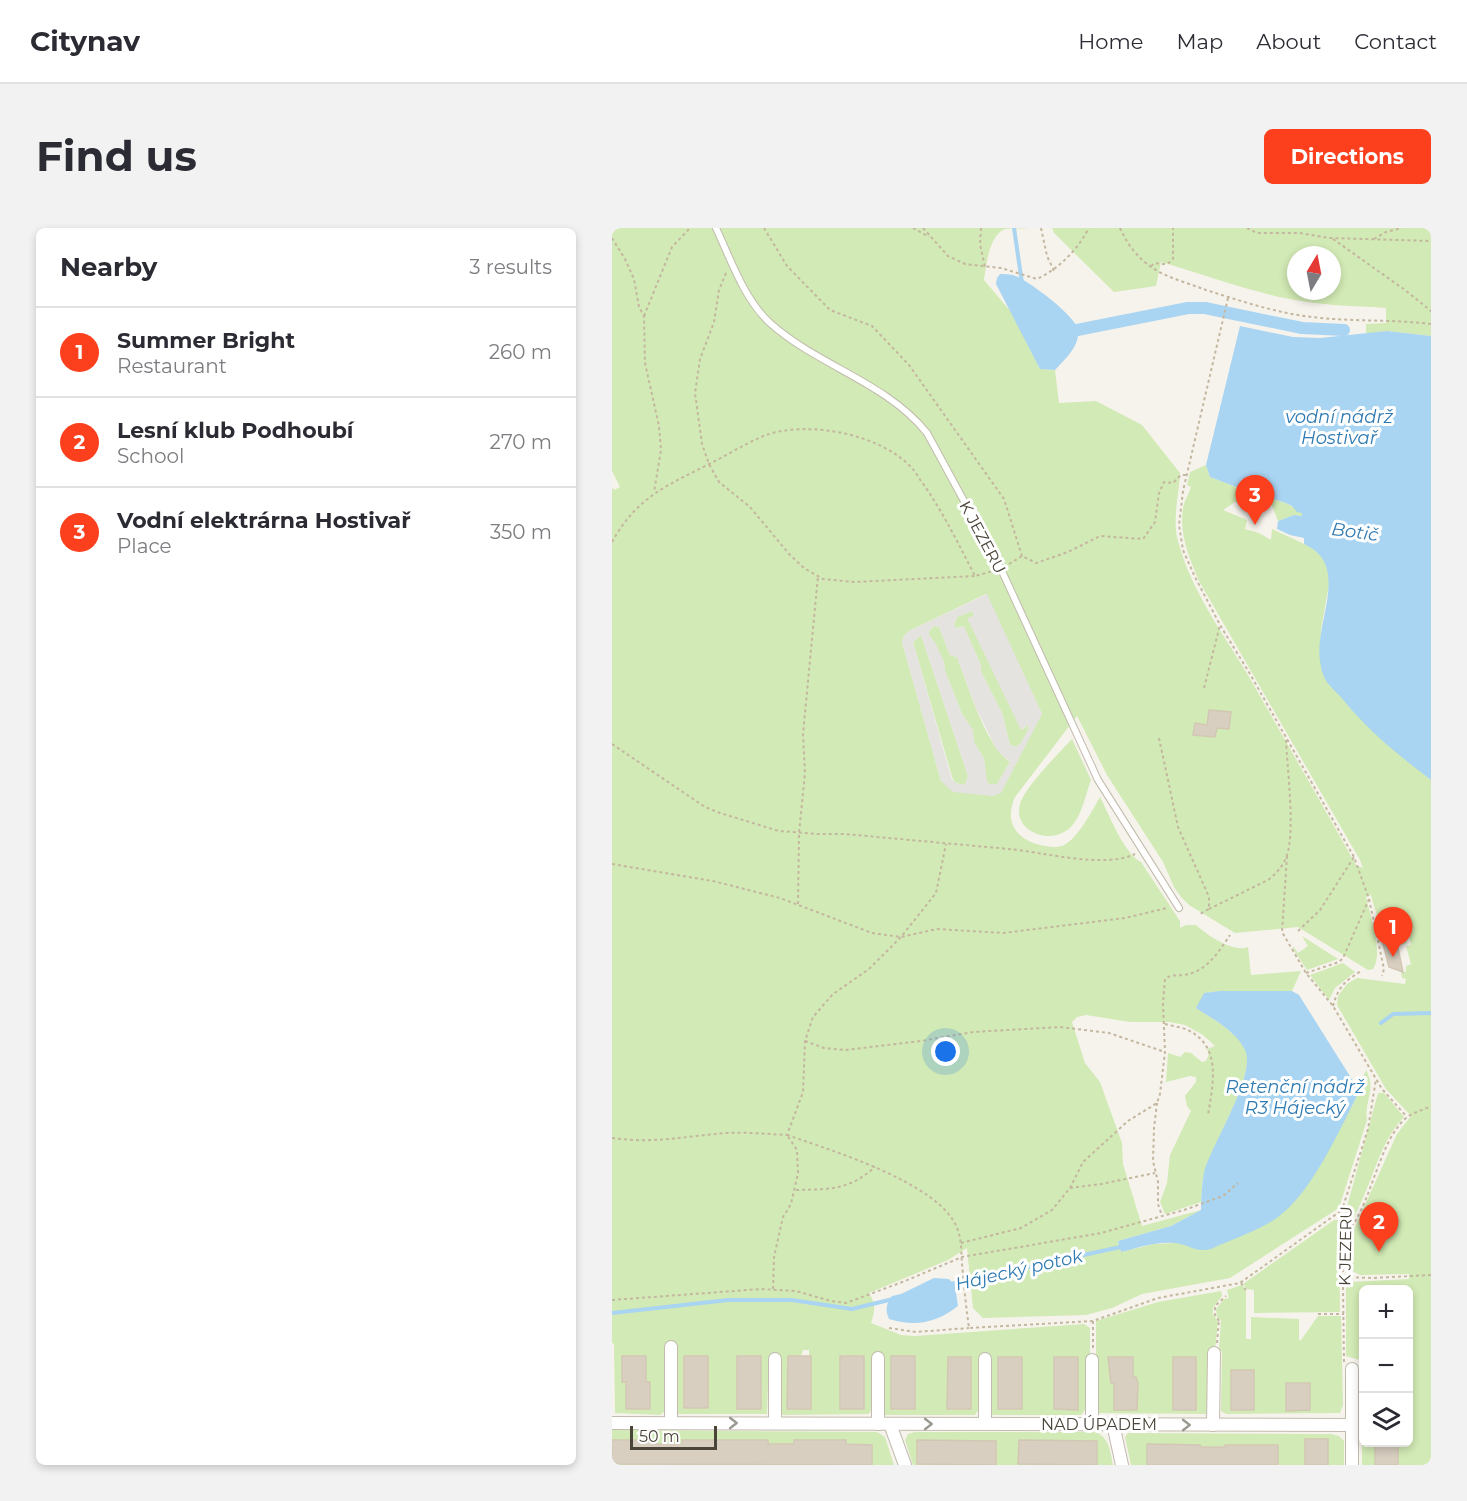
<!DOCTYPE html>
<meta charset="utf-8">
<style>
:root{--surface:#fff;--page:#f2f2f3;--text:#2b2b33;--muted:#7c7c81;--line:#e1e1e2;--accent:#fc3f1d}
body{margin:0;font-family:Montserrat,sans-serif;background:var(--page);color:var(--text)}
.controls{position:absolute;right:18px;bottom:18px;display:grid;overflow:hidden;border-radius:9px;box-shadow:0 3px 9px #0003}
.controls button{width:54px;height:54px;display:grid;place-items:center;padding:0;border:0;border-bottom:2px solid var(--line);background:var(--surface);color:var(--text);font:30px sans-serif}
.compass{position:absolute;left:675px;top:18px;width:54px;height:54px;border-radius:50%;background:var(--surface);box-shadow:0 3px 9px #0003;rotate:10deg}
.scale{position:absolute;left:18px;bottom:15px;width:87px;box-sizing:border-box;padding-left:6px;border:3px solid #4b4439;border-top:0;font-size:16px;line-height:21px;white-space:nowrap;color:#4b4439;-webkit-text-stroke:4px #fff;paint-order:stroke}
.you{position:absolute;left:334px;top:824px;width:21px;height:21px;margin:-15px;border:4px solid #fff;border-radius:50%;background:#1a73e8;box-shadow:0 0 0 9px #1a73e833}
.badge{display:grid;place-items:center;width:39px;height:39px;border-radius:50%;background:var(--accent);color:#fff;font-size:20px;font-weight:700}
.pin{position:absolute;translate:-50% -50px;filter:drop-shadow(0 2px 3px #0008)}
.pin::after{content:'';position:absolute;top:32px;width:21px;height:18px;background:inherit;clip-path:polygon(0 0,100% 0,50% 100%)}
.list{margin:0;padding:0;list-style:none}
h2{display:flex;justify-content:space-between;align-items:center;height:78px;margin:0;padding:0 24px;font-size:26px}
h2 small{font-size:20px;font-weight:400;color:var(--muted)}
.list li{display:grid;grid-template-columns:39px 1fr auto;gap:18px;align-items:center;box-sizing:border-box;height:90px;padding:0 24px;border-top:2px solid var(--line)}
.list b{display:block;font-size:22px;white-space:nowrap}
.list p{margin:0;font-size:20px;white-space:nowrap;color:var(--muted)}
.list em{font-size:20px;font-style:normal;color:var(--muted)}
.icon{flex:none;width:33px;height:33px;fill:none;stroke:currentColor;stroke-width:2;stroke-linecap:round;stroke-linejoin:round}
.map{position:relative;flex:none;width:819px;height:1237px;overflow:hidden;border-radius:9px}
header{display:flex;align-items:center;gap:36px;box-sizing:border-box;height:84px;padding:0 30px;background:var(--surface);border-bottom:2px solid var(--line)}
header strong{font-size:28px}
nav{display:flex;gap:33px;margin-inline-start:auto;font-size:21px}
.intro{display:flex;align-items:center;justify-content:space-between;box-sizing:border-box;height:144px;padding:0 36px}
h1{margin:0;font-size:42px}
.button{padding:15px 27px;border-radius:9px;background:var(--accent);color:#fff;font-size:21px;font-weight:700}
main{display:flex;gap:36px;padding:0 36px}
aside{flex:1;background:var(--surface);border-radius:9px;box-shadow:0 3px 9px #0003}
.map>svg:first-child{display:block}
.green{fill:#d2eab5;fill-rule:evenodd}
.parking{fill:#e5e3e0;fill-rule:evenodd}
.water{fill:#a9d4f2}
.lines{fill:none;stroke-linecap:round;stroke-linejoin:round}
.stream{stroke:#a9d4f2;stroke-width:4}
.canal{stroke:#a9d4f2;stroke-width:12}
.building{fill:#d8cfc1;stroke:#d3c7b4;stroke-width:1.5}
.lane-casing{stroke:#c2bbae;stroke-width:8}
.street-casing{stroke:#c2bbae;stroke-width:14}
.path{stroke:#c4b79f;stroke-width:2;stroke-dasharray:3 3;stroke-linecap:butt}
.lane{stroke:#fff;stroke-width:6}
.street{stroke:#fff;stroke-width:12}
.oneway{stroke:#9c9892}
.labels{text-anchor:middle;stroke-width:6;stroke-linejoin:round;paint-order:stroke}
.street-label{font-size:16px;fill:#4b4439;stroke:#fff}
.water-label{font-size:18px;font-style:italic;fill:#2e7ab2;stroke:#fff}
</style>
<header>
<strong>Citynav</strong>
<nav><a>Home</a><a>Map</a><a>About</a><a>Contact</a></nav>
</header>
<div class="intro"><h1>Find us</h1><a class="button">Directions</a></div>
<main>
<aside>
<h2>Nearby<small>3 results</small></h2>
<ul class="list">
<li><span class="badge">1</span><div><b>Summer Bright</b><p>Restaurant</p></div><em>260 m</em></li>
<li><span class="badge">2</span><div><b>Lesní klub Podhoubí</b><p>School</p></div><em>270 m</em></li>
<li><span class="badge">3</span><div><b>Vodní elektrárna Hostivař</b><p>Place</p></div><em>350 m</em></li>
</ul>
</aside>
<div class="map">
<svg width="819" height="1237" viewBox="0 0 819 1237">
<rect width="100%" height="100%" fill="#f6f3ec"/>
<g class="green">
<path d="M0,0H417C411,1 400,0 393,1C377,7 374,38 372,52L400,85L428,141L443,142L447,175L484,173L530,197L568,245C567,267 560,292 566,313C579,362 610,404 636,447C672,510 708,573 744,637L751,640L748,632L587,353C577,329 567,307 571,280C572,273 577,266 579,259L575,257L578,244L594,237L598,249L635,263L674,275L691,285L690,288L682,287L666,293L659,275L657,273L652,274L645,281L623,274L611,282L635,292L633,301L647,305L659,312L660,301L703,321L714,334L718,350L709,402L708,430L769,511L819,552V1237H786V1215L796,1214V1062H752L751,1133L734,1128V1056L736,1054L797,1051V1046L748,1047L733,1039L734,1018L736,1010L743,999L785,906L799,888L774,861L725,777L726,768L735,756L745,750L793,756L794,751L790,750L789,744H794V738L799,736L794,718L799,717L792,687L789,688L787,696L791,695L795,715L784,718L782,711L772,713C769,697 763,684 759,667L754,669C758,687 772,725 761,741L756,742L686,699L623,705L577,677L569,669L562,659L551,634L495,547L465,488L403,569C391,596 406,613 433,618C439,619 447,620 452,617C466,610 480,583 488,569C497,586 512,626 529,634L568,693V700L574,697H584C595,707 621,725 636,719L639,747L689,743L680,763L597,764L584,780C599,789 631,808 635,826C639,853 603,913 593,942C590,951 590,963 589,974L553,986L548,974L555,955L558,927L579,883L575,878L573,868L584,854V849L578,848L554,854L556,825L568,829L573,824L579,825L590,834L594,833L597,826L595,821L603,818L591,807L573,797L557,794H518L474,787L465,789L460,794L473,835L488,854L510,915L511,936L530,998L589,982L559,998L506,1013L509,1024L542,1016L562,1015L679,977L709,936L744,870L746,861L754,842C765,862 752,872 755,892L727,980L618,1050L530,1066L500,1080L474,1087L371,1090L361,1080L355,1020L336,1032L257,1065C264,1076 263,1083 259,1095L289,1107L303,1108L472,1096L478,1100V1129H474L473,1182L469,1187H380L379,1185L376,1129H367V1181L363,1187H273L271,1185L269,1129L260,1128V1180L257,1186L171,1187L168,1184L166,1128H157L155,1186H67L64,1185L63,1116H53L52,1184L48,1187L3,1185L2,1116L0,1115V259L2,262L8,259L0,243ZM374,366L430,486L381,568L329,553L290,414L292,408L297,403ZM619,485L617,501L605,500L603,509L581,507L583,496L595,497ZM191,1122H197V1128H199V1181L175,1167L176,1128H189ZM10,1128H33L34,1154H38L14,1180V1154H10ZM72,1128H95L96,1180H72ZM125,1128L149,1129L148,1181L125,1180ZM303,1128L279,1181V1129ZM336,1129H359V1181H335ZM386,1129H409V1181H386ZM442,1129H466L465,1181H442Z"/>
<path d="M440,0H819V108L775,103L754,106V96L774,95V80C748,78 721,78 695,74C646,67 597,48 549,34L544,58L502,64L442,5ZM684,27H720V63H684Z"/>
<polygon points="360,383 362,388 356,390 410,502 415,497 417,500 409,515 404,519 398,517 390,485 369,444 369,437 351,398 344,401 342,397 345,389"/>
<path d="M322,398L327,399L338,427L345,429C356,457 373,517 398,534L385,556H377L374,552L372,531L362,514L360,502L350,486L333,443L332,434L317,407V403Z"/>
<polygon points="309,407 356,548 353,557 344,555 341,552 301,414"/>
<path d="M460,511L479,552C474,565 471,583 462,595C445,620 400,606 408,576C413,559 447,525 460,511Z"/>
<polygon points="690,708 726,731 695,742 681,721 681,718 686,725 696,718"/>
<polygon points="731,735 743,744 723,760 717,772 698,747"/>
<path d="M766,865H772L792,889C774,907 765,935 756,958C750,973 743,987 736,1001H734L733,986Z"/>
<polygon points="722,992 726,992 727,995 728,1084 642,1085 642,1062 635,1061 631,1056"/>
<path d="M630,1057L634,1062V1111H639V1089L687,1091V1112H689L706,1088H729L731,1177L728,1185L614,1186L609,1183L610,1123H607L609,1092L605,1090L604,1081L612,1071L617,1070L615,1062ZM619,1142H642V1182H619ZM698,1156V1182H674Z"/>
<path d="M609,1063L610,1068L601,1080V1086L606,1094L596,1186L484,1185V1093L546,1074ZM497,1129H521V1149H524L525,1182H502L504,1155H499ZM561,1129H584V1182H561Z"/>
<polygon points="750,1172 752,1172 752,1214 763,1215 763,1237 750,1237"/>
<polygon points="0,1202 265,1204 273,1209 282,1237 260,1237 260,1217 182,1212 182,1216 156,1216 155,1212 129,1212 156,1237 70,1237 122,1212 70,1212 70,1216 44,1216 44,1212 18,1212 44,1237 0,1237 11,1212 0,1212"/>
<path d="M303,1204H484C498,1211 498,1223 501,1237H301L293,1212L296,1206ZM306,1212L384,1213L371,1237L306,1236ZM407,1212L485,1213V1236H407Z"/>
<polygon points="516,1205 719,1206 727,1208 732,1213 732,1237 716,1237 716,1211 693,1211 693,1237 666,1237 666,1217 588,1219 588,1217 535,1216 535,1237 519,1237 513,1209"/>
</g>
<path class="parking" d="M375,366L430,486L389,565L381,568L341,564L329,553L290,414L292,408L297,403ZM360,383L362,388L355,390L409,502L415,497L417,500L409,515L404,519L398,517L390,485L369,444V438L352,398L345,401L342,397L345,389ZM322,398L327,399L338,427L345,429L364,480L385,522L398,534L385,556H377L375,554L372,531L362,514L361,502L350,486L333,443L332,434L323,414L317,407V403ZM309,407L356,548L353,557L344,555L340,552L301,414Z"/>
<g class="water">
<path d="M388,46C394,46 400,46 406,49C419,55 464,88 466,102C468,118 453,131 443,142L428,141L384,56L385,50Z"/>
<path d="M628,98L681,109L708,110L775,103L819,108V552C786,527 754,501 728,468C722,462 713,454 711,446C709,442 709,437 708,433C702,394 740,337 692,316V310L678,307L665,301L666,293L682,287L690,288V285L685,284L680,278L674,275L635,263L598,249L594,237Z"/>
<path d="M608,763H680L687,767L746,861L744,870C725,907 699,965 666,989C647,1003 620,1011 599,1021C582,1025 577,1016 562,1015C545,1013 525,1020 509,1024L506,1013L559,998L589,982C589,970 590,956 592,944C599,917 645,847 633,822C624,803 601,791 584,780L592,765Z"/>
<path d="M322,1050L337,1051L343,1058L346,1078C324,1095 304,1099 277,1091C273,1082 274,1076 280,1068L289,1066Z"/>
</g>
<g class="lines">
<g class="stream">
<polyline points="402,0 410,55"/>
<polyline points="769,795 781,786 819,785"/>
<polyline points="338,1056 513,1018"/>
<polyline points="0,1085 116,1072 180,1072 240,1081 281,1071"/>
</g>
<polyline class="canal" points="450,105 576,80 593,80 690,100 732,102"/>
</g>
<g class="building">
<polygon points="597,482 619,484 617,501 605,500 603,509 581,507 583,495 595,497"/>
<polygon points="781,714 783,721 786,720 791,744 777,739 771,716"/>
<polygon points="10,1128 34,1128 34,1154 38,1154 38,1181 14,1181 14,1154 10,1154"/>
<rect x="72" y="1128" width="24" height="52"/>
<rect x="125" y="1128" width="24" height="53"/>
<polygon points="176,1128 199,1128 199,1181 175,1181"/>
<rect x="228" y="1128" width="24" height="53"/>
<rect x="279" y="1128" width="24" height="53"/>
<polygon points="336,1129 359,1129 359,1181 335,1181"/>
<rect x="386" y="1129" width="24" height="52"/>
<polygon points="442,1129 466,1129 466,1182 442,1181"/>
<polygon points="496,1129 521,1129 521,1149 524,1149 526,1155 525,1182 502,1182 502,1155 499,1155"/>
<rect x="561" y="1129" width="23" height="53"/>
<rect x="619" y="1142" width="23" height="40"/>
<polygon points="674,1155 698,1155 698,1182 674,1183"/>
<rect x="693" y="1211" width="23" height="26"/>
<polygon points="0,1212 44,1212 44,1216 70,1216 70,1212 156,1212 156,1216 182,1216 182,1212 234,1212 234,1216 260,1217 260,1237 0,1236"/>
<polygon points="305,1212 384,1213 384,1237 305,1236"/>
<polygon points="407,1212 485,1213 485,1237 406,1236"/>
<rect x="763" y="1215" width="23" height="22"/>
<polygon points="535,1216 588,1217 588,1219 613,1219 613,1217 666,1217 666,1237 535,1237"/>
</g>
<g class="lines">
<defs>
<path id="lane" d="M104,0C119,32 132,71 158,95C206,138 274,154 315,205L389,341L486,552L567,680"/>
<g id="street">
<polyline points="163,1131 163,1195"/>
<polyline points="740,1141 740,1237"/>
<polyline points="0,1195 740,1197"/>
<polyline points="59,1195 59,1119"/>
<polyline points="266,1196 266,1130"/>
<polyline points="278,1196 293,1237"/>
<polyline points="373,1196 373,1131"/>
<polyline points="480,1196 480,1132"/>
<polyline points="501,1196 510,1237"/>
<polyline points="601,1197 602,1125"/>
</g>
</defs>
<use href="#lane" class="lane-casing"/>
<use href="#street" class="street-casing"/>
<g class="path">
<polyline points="152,0 175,38 218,82 260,98 297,137 392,271 410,328"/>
<polyline points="301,0 317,9"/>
<path d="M311,0L336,28L353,36L389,40L425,51C448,40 465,22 477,0"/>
<polyline points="369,0 368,16 373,39"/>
<polyline points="429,0 435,28 442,43"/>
<path d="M508,0C515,16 525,29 539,39C555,50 576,55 594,62C629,73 664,85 700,89C740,94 780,91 819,96"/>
<polyline points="635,0 645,5 688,5 718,10 819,13"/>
<polyline points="0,10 13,31 22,51 27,79 32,88 33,135 47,198 49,222 42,264"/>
<polyline points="721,11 793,62 819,83 819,87"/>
<polyline points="762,11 774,4 790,0"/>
<path d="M539,38L543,35C550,36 556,38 561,31V0"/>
<polyline points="114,45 107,62 102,94 88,131 83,165 90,216 97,236 107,254 138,279 178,327 192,340 211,351 242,354 363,348"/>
<polyline points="616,70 571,263 567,297 571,322 582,347 608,397 638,446 742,629 757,671 772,741 770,748"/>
<polyline points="32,88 60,19 78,0"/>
<polyline points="637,284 645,256"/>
<path d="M0,314C26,267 57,257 101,234C117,226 133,216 149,209C191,191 267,205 299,239C304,244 307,251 312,257C332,286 347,317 363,348L381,343"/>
<polyline points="397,336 410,328 424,335 456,324 488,308 531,311 543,294 547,265 552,254 561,255 569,247 574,247"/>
<polyline points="592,460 608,397"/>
<polyline points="547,510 566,599 597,669 597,681 586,687"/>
<path d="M0,516L93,579L108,585L167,603L206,606H233C287,611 342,616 397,621C431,624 492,641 523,626"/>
<polyline points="675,628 670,704 694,745 721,778 770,861 795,889"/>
<polyline points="0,636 101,653 168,670 260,705 289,709 325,701 391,705 513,690 555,680"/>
<polyline points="186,676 187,605 193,545 191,506 206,348"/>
<path d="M597,681L656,652C664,646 670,639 674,630C684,605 675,541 674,511"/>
<polyline points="686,703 708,682 742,629"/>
<polyline points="694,745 727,734 731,730 757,671"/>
<path d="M721,778C726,759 733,753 749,743"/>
<path d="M553,796C560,798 569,799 576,802C610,819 601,856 596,887"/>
<polyline points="193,813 212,820 233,822 309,813 361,804 448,799 497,805 553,824"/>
<polyline points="545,875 542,900 541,933 546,954 546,976 550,988"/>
<path d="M175,907C218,922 328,955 345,1000C350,1011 349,1024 350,1036C352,1058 354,1079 357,1100L481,1093L546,1070L628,1055L730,982"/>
<path d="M0,910C43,916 73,908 115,905C135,904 155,906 175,907L191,864L193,813L201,789L221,766L257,741L289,709L324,665L334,616"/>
<polyline points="458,960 489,956 543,945"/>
<path d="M184,962C217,961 236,963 263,939"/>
<path d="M732,1008C760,980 765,915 794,890C800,885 811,882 819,878"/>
<path d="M349,1015L409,1000L440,982L458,960L471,934L516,893L545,875L548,866L553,824L551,775L553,751C559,746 564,748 572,747C594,744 606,725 618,707"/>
<polyline points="732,1049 760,1050 819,1047"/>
<polyline points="629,1055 634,1062"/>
<polyline points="161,1061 162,1029 171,989 179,976 186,945 185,922 175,907"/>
<polyline points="0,1072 149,1061 184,1063 219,1073 234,1075 293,1053 350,1029 489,1005 572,982 611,968 626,955"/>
<polyline points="706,1086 732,1086"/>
<polyline points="607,1093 603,1087 603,1078 614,1068"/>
<polyline points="277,1100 304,1104 357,1100"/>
<polyline points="605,1115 607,1091"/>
<polyline points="481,1120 481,1093"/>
<polyline points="732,1134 730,982 756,901 764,851"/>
</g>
<use href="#lane" class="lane"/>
<use href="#street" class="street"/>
</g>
<defs><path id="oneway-chevron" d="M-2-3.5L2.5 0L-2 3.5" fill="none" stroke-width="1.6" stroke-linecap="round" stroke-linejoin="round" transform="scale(1.5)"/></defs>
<g class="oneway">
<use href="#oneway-chevron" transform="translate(121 1195)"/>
<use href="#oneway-chevron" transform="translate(316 1196)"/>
<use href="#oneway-chevron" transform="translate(574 1197)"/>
</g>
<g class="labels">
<g class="street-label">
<text transform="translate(371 309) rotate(62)" y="6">K JEZERU</text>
<text transform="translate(733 1018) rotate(-89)" y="6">K JEZERU</text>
<text x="487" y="1202">NAD ÚPADEM</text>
</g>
<g class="water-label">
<text x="727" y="195">vodní nádrž<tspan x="727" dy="21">Hostivař</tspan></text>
<text transform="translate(743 304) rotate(8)" y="6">Botič</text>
<text x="683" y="865">Retenční nádrž<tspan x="683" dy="21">R3 Hájecký</tspan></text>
<text transform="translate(407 1042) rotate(-13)" y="6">Hájecký potok</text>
</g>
</g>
</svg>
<div class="controls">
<button>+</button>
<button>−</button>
<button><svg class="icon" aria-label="layers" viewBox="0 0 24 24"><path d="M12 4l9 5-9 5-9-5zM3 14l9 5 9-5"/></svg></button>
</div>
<svg class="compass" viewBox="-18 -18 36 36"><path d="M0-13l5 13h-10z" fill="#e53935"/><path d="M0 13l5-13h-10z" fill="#7c7c81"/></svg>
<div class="scale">50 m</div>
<div class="you"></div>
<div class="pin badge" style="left:781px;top:729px">1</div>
<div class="pin badge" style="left:767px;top:1024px">2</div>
<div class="pin badge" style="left:643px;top:297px">3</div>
</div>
</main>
